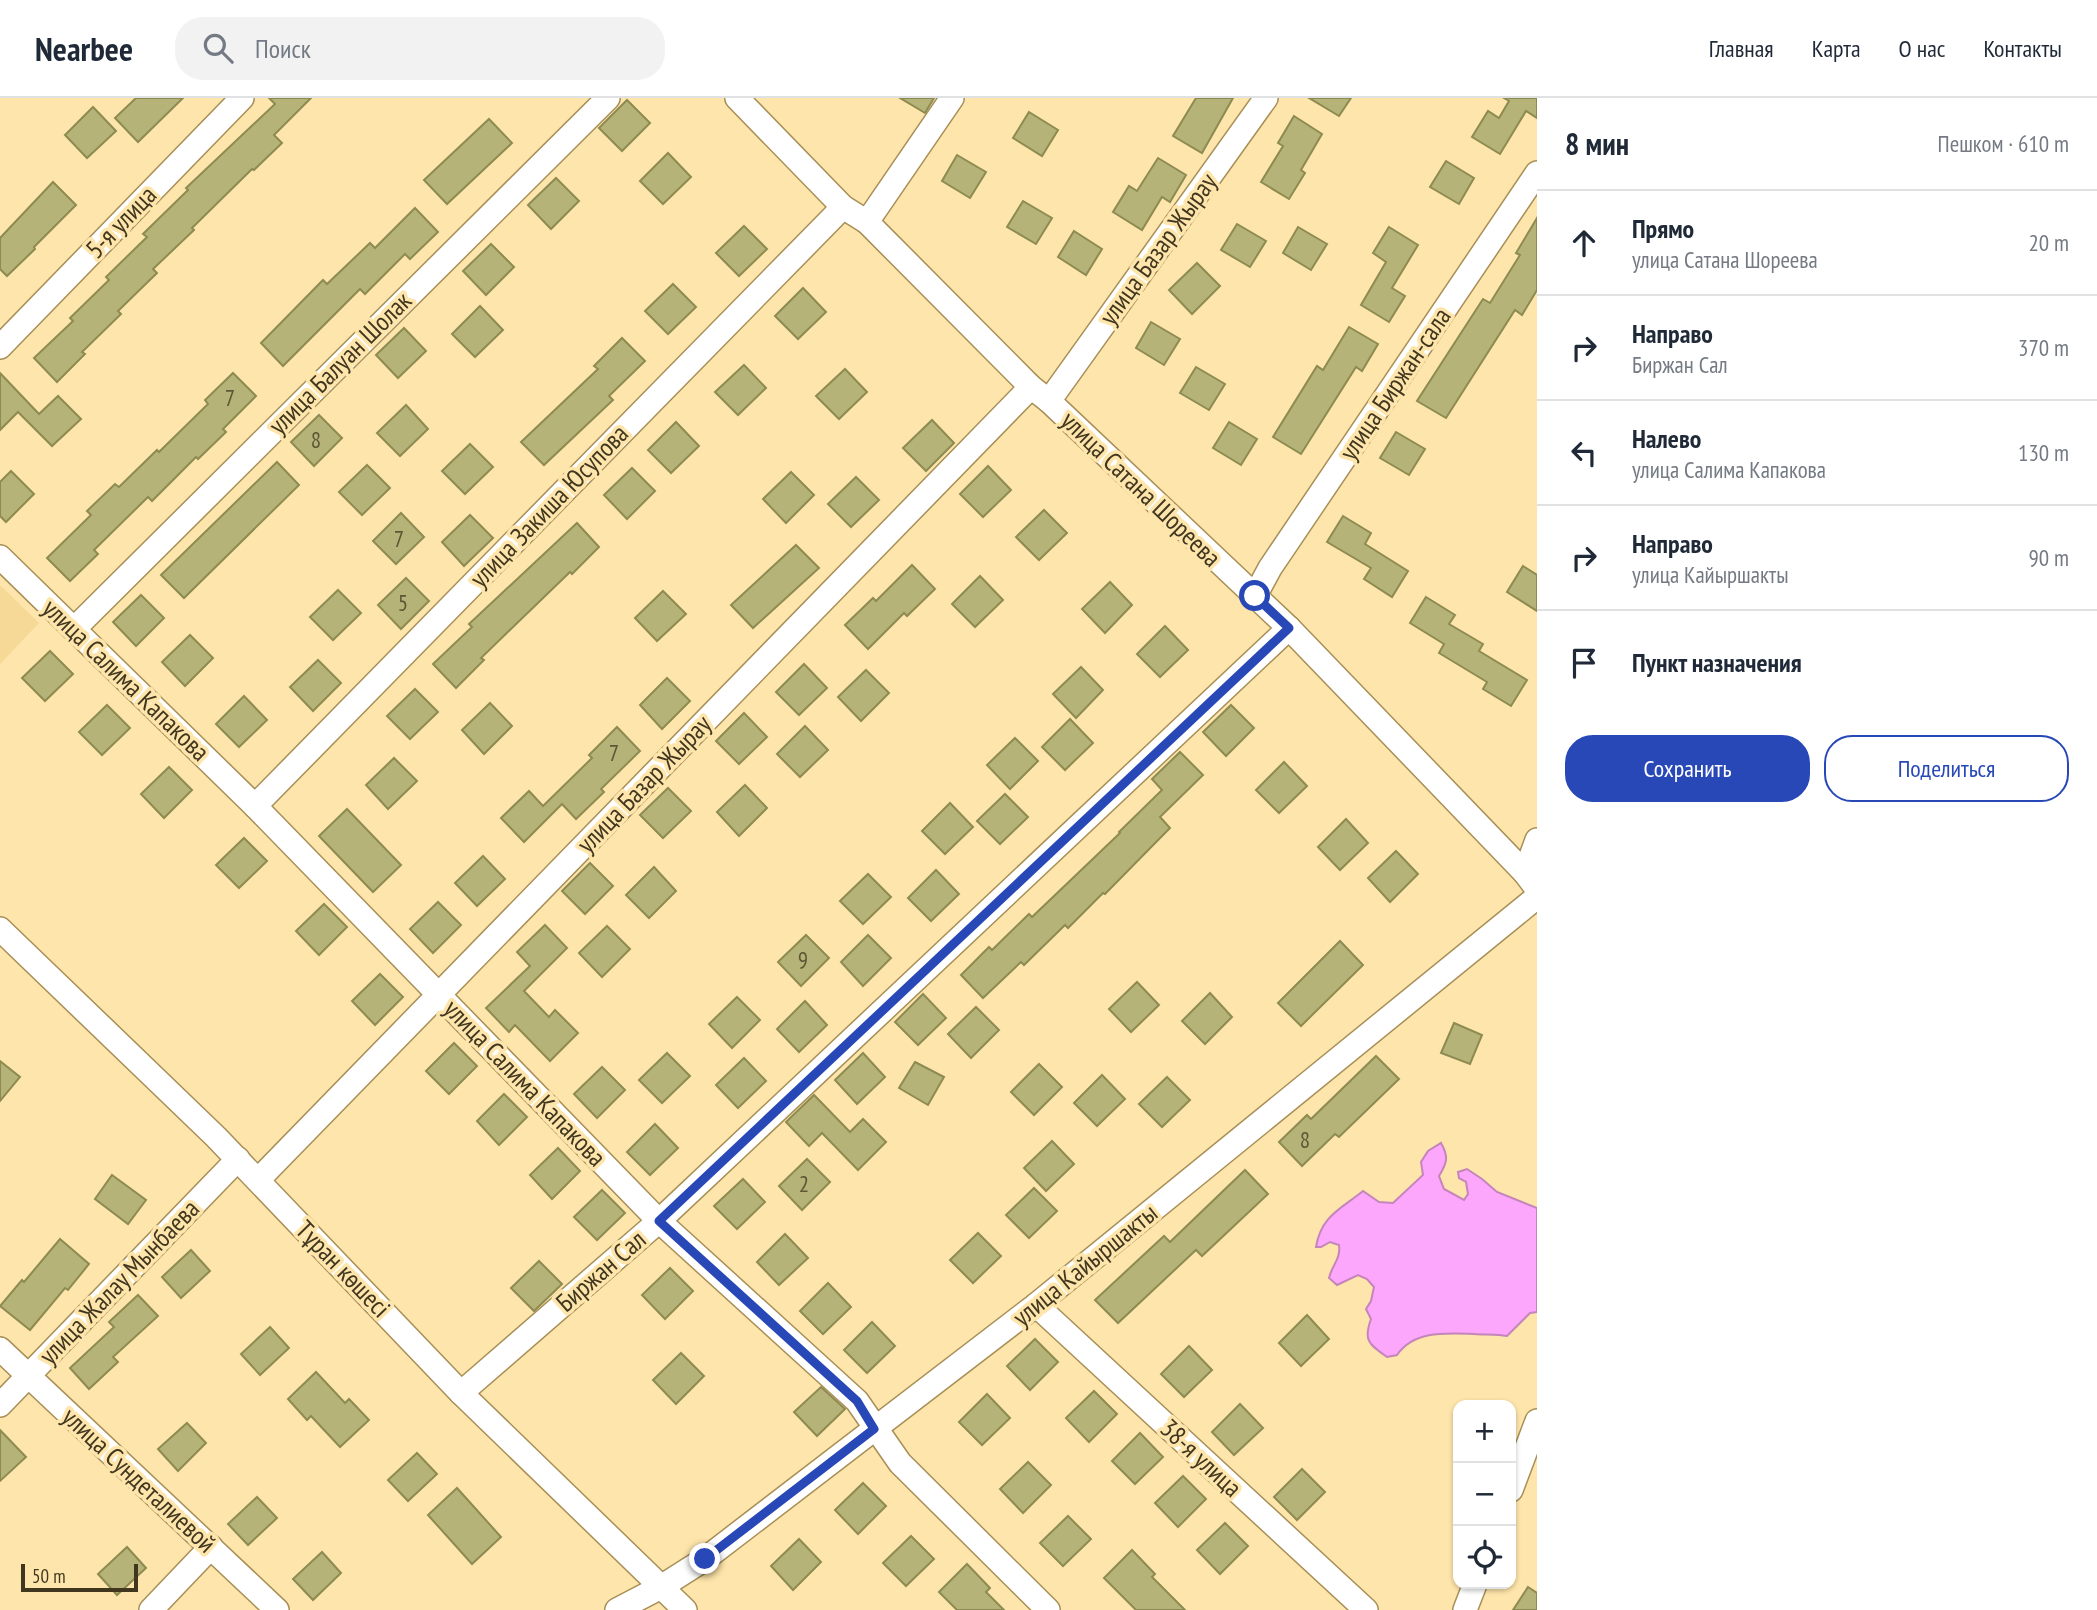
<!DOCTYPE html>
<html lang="ru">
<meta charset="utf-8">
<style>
:root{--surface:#fff;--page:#f2f2f3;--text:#1f2937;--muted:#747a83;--line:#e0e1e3;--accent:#2848b7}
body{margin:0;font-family:"PT Sans Narrow",sans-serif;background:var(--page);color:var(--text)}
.controls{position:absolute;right:21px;bottom:21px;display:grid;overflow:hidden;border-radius:14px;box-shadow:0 2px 5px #0004}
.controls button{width:63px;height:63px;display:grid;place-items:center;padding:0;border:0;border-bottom:2px solid var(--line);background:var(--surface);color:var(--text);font:35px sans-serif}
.scale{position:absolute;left:21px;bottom:18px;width:117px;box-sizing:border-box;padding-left:7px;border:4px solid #41371f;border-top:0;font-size:19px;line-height:24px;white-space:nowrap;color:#41371f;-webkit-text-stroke:5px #fee5ab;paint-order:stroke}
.stop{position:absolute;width:21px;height:21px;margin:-16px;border:5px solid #2848b7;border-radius:50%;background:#fff}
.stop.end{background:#2848b7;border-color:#fff;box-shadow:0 2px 7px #0008}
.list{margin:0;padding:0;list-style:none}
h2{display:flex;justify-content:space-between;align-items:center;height:91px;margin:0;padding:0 28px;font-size:30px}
h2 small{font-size:23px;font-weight:400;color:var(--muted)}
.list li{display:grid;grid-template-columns:46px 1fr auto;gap:21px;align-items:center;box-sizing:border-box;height:105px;padding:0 28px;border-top:2px solid var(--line)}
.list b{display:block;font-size:26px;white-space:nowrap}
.list p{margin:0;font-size:23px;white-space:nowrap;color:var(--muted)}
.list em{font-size:23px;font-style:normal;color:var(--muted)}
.actions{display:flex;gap:14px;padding:21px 28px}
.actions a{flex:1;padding:16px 0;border:2px solid var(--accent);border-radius:28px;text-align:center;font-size:24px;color:var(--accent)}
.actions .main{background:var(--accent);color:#fff}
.icon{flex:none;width:38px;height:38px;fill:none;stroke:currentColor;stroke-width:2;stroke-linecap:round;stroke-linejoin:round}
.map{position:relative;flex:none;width:1537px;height:1512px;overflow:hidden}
header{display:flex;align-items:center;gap:42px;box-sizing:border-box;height:98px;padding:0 35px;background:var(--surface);border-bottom:2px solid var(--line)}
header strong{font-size:33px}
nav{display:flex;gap:38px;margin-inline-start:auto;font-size:24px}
.search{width:490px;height:63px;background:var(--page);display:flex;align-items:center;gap:18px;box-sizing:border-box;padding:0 24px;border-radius:28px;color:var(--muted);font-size:26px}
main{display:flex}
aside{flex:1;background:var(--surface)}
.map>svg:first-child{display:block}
.built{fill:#f6d997}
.water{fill:#fca7fc;stroke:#c485ba;stroke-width:2}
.building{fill:#b5b378;stroke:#8d8b51;stroke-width:2}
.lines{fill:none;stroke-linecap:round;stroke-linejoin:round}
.minor-casing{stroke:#a78f57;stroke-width:26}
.minor{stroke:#fff;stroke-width:23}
.route{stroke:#2848b7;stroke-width:9}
.labels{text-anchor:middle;stroke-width:7;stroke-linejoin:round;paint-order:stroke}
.number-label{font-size:23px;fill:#5e5635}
.street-label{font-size:26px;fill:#41371f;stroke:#fee5ab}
</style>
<header>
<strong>Nearbee</strong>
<div class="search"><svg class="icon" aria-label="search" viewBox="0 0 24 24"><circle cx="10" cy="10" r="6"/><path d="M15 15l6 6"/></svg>Поиск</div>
<nav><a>Главная</a><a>Карта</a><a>О нас</a><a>Контакты</a></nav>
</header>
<main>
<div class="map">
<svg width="1537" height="1512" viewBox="0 0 1537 1512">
<rect width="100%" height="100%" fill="#fee5ab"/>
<polygon class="built" points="0,487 39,525 0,566"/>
<path class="water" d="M1441,1045C1449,1059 1447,1065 1439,1078L1444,1091L1464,1102L1468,1096L1466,1084L1459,1080L1458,1074L1467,1071L1482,1081L1497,1094L1537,1110V1214L1530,1215L1507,1238C1496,1236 1485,1237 1474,1236C1446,1235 1414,1232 1397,1257L1387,1259C1369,1246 1363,1243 1371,1221L1366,1211L1371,1203L1374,1189L1367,1181L1358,1177L1337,1187L1329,1180C1332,1167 1341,1161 1339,1147L1330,1144L1321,1149H1316C1321,1118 1341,1111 1363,1093L1379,1104L1393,1105L1423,1077L1421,1064L1428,1053Z"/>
<g class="building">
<polygon points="136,0 183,0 138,44 115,20"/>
<polygon points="269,0 311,0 274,37 282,45 254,72 252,71 192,130 194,132 153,171 157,175 118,213 121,216 82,254 85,256 57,284 34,260 73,223 70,220 109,182 106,179 147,139 143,136 188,92 186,90 275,6"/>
<polygon points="900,0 934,0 925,15"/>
<polygon points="1196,0 1233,0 1202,55 1173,38"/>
<polygon points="1309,0 1351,0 1339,18"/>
<polygon points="1504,0 1537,0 1537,20 1526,13 1500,56 1472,39 1488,13 1499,20 1509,3"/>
<polygon points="627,2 650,25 622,53 599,30"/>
<polygon points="93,9 116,33 87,60 65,37"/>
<polygon points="1029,14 1058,32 1042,58 1013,40"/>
<polygon points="1294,18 1322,36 1301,72 1305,75 1289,101 1261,84 1283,48 1278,45"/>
<polygon points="489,21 512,45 447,106 424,82"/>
<polygon points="668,55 691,79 663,106 640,83"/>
<polygon points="957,57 986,74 970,100 942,83"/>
<polygon points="1158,60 1186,77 1170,104 1162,99 1142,132 1113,114 1129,88 1137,93"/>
<polygon points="1446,63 1474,80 1459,106 1430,89"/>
<polygon points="556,80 579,103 551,131 528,107"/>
<polygon points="53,84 76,107 34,149 35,151 7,178 0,171 0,140"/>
<polygon points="1023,103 1052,120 1036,146 1007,129"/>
<polygon points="415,110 438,134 410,161 405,156 365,196 360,191 283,268 261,245 323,182 327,186 370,145 375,150"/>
<polygon points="1537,120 1537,192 1522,217 1515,212 1446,320 1417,303 1483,201 1490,205 1520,157 1516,155"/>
<polygon points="1237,126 1266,143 1250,169 1221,152"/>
<polygon points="744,128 767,151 739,178 716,155"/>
<polygon points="1298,129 1327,146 1311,172 1283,155"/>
<polygon points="1389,129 1418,147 1392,190 1405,198 1389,224 1361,207 1386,164 1373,155"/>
<polygon points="1074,133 1102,151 1086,177 1058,159"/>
<polygon points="491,146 514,169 486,197 463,173"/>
<polygon points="1197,165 1220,188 1192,216 1169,192"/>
<polygon points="673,186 696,209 668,236 645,213"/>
<polygon points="803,190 826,214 798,241 775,218"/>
<polygon points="480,208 503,232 475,259 452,236"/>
<polygon points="1151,224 1180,241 1164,267 1136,250"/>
<polygon points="1349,229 1378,246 1362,273 1356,269 1301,356 1273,339 1317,268 1323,272"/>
<polygon points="404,230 426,253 398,280 376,257"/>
<polygon points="622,240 645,263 609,298 613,302 544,367 521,344 598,271 594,268"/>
<polygon points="744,267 766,290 738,317 715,294"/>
<polygon points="1196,269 1225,286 1209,312 1180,295"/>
<polygon points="845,271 867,294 839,321 816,298"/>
<polygon points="0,275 39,316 58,298 81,321 52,348 18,314 0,332"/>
<polygon points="233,275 256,298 223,331 226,334 198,361 196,359 152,403 148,399 94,452 98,456 70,483 47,460 91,417 87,413 115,386 119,389 157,352 159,354 208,306 205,302"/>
<polygon points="406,307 428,331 400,358 377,335"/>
<polygon points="319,317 342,340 314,368 291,344"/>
<polygon points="932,322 954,345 926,373 903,350"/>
<polygon points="676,324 699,348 671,375 648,352"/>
<polygon points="1229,324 1257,341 1241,367 1213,350"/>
<polygon points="1396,334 1425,351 1409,377 1380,360"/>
<polygon points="470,346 493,369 465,396 442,373"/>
<polygon points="277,364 299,387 184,500 161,477"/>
<polygon points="367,367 390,390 362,417 339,394"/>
<polygon points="988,368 1011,392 983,419 960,396"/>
<polygon points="632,370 655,393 627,421 604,397"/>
<polygon points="11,373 34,396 6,424 0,418 0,384"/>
<polygon points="791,374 814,397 786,425 763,401"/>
<polygon points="856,379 879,402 851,429 828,406"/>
<polygon points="1044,412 1067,435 1039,462 1016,439"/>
<polygon points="401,415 424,439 396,466 373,443"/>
<polygon points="470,417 493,440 464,468 442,444"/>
<polygon points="1343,418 1371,435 1365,446 1408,473 1392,499 1364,481 1371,470 1327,444"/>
<polygon points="577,425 599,449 572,476 570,474 481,560 484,562 456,590 433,566 472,529 469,526"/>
<polygon points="796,447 819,470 753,530 731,507"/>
<polygon points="912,467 935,491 907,518 904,515 868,551 845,527 873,500 876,503"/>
<polygon points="1523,468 1537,477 1537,513 1507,494"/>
<polygon points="980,478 1003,502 975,529 952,506"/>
<polygon points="406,480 429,503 401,531 378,507"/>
<polygon points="1110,484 1132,507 1105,535 1082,511"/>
<polygon points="338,492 361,515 333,542 310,519"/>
<polygon points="663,493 686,516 657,543 635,520"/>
<polygon points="141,497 164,520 136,548 113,524"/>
<polygon points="1426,499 1455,517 1449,526 1483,546 1479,553 1527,582 1511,608 1483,591 1487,584 1439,555 1444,546 1410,525"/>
<polygon points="1165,528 1188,552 1160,579 1137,556"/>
<polygon points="190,537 213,560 185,588 162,564"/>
<polygon points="50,553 73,576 45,603 22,580"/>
<polygon points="318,562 341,585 313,613 290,589"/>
<polygon points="804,566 827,590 799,617 776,594"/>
<polygon points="1081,569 1103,592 1076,620 1053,596"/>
<polygon points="866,572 889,595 861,623 838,599"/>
<polygon points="667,580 690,603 662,631 640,607"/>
<polygon points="415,591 438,614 410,641 387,618"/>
<polygon points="244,598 267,622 239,649 216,626"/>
<polygon points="490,605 512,628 484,656 462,632"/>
<polygon points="107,607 130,630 102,657 79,634"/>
<polygon points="1231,607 1254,630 1226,658 1203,634"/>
<polygon points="744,615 767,639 739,666 716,643"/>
<polygon points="1070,621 1093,645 1065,672 1042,649"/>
<polygon points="805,628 828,652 800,679 777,656"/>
<polygon points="617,629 640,653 601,691 604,694 576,721 562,706 524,744 501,720 529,693 543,708 592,660 589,657"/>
<polygon points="1015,640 1038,663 1010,691 987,667"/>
<polygon points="1180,654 1203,677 1160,719 1170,730 1105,796 1103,795 1068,830 1065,827 1024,867 1021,864 983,900 961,877 989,849 992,852 1029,816 1032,819 1120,735 1119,734 1162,692 1152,681"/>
<polygon points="394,660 417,683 388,711 366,687"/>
<polygon points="1284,664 1307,688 1279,715 1256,692"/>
<polygon points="169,669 192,692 164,720 141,696"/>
<polygon points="745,687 767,710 739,738 717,714"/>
<polygon points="668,690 691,713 663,740 640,717"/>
<polygon points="1005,696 1028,719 1000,746 977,723"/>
<polygon points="950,705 973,729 945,756 922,733"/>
<polygon points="347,711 401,767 373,794 319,738"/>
<polygon points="1346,721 1368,745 1340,772 1318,749"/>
<polygon points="244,740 267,763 239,790 216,767"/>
<polygon points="1396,753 1418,776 1390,804 1368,780"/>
<polygon points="483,758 505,781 477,808 455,785"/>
<polygon points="590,765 613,788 585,816 562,793"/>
<polygon points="654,769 676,793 649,820 626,797"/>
<polygon points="936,772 959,796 931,823 908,800"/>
<polygon points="868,776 891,799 863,826 840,803"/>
<polygon points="438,804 461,827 433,855 410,831"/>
<polygon points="324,806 347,829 319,857 296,833"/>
<polygon points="545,827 567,850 524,893 549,919 555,912 578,935 550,963 515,927 509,934 486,910 530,868 517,854"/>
<polygon points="607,828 630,851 602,879 579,855"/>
<polygon points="806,837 829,860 801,888 778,864"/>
<polygon points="868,837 891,860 863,888 841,864"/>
<polygon points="1340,843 1363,867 1301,928 1278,905"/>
<polygon points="380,876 403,899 375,927 352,903"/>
<polygon points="1137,884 1159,907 1131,934 1109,911"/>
<polygon points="1210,895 1232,919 1205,946 1182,923"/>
<polygon points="923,896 946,920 918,947 895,924"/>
<polygon points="737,899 760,922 732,950 709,926"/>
<polygon points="805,903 827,927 799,954 777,931"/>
<polygon points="976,909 999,932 971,960 948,936"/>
<polygon points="1454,925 1482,937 1470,966 1441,955"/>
<polygon points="454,945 477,968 449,996 426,973"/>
<polygon points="667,955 690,978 662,1005 639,982"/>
<polygon points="863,955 885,979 857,1006 835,982"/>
<polygon points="1376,958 1399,981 1339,1039 1335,1036 1302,1068 1279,1044 1307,1017 1311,1021"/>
<polygon points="744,960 766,983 738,1010 716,987"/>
<polygon points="0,963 20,979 0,1003"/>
<polygon points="915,964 944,979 928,1007 899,990"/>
<polygon points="1039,966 1062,989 1034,1017 1011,994"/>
<polygon points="602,969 625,992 597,1020 574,996"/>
<polygon points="1102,977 1125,1001 1097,1028 1074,1005"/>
<polygon points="1167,979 1190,1002 1162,1029 1139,1006"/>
<polygon points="504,996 527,1019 499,1047 477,1023"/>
<polygon points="814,997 850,1034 863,1021 886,1044 858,1072 822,1035 809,1048 786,1024"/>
<polygon points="655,1026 678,1050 650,1077 627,1054"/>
<polygon points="1052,1043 1074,1066 1046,1093 1024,1070"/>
<polygon points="558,1050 580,1073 552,1101 530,1077"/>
<polygon points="807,1061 830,1084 802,1112 779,1088"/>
<polygon points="1245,1072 1268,1096 1202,1158 1196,1152 1118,1225 1095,1202 1164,1138 1170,1144"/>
<polygon points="112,1077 146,1102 128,1126 95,1101"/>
<polygon points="743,1081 765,1104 737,1131 714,1108"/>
<polygon points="1034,1090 1057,1113 1029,1140 1006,1117"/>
<polygon points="602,1092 625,1115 597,1142 574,1119"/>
<polygon points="978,1135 1001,1158 973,1185 950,1162"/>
<polygon points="785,1136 808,1160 779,1187 757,1164"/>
<polygon points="60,1141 89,1166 68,1192 65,1190 30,1232 0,1208 22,1182 24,1184"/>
<polygon points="191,1152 210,1173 181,1200 162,1179"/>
<polygon points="539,1163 562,1186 534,1213 511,1190"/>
<polygon points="670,1170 693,1193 665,1221 642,1197"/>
<polygon points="828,1185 851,1209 823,1236 800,1213"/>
<polygon points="138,1197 158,1218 113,1259 118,1264 89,1291 70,1270 114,1229 109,1224"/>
<polygon points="1307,1217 1329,1241 1301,1268 1279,1245"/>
<polygon points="872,1224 895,1248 867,1275 844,1252"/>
<polygon points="270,1229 289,1250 260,1277 241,1256"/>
<polygon points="1035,1241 1058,1264 1030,1292 1007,1268"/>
<polygon points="1189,1248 1212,1272 1184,1299 1161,1276"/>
<polygon points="681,1255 704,1278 676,1306 653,1282"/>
<polygon points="316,1274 345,1305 349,1301 369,1322 340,1349 311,1318 307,1322 288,1301"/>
<polygon points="821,1289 845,1311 817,1338 794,1314"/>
<polygon points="1094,1293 1117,1316 1089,1344 1066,1320"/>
<polygon points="987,1296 1010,1320 982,1347 959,1324"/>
<polygon points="1240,1306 1263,1330 1234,1357 1212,1334"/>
<polygon points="187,1325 206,1345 178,1373 158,1351"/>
<polygon points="0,1332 26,1359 0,1383"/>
<polygon points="1140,1335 1163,1359 1135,1386 1112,1363"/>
<polygon points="417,1355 437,1376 408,1403 388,1382"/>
<polygon points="1028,1364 1051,1387 1023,1415 1000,1391"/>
<polygon points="1302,1371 1325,1394 1297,1422 1274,1399"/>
<polygon points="1183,1378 1206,1401 1178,1429 1155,1405"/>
<polygon points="863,1385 886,1408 858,1436 835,1412"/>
<polygon points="457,1390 501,1439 472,1466 428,1417"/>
<polygon points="257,1399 277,1420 248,1447 228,1426"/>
<polygon points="1068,1418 1091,1441 1063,1468 1040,1445"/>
<polygon points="1225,1425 1248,1448 1220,1476 1197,1452"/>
<polygon points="911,1438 934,1461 906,1488 883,1465"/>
<polygon points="799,1441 821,1464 793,1492 771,1468"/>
<polygon points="127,1449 146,1470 117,1497 98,1476"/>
<polygon points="1132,1452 1155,1476 1152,1479 1185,1512 1136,1512 1104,1480"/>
<polygon points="322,1454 341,1475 313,1502 293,1481"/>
<polygon points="967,1466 990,1490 986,1494 1004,1512 957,1512 939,1494"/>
<polygon points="1528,1489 1537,1495 1537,1512 1513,1512"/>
</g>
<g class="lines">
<defs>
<g id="minor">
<polyline points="737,0 843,109 867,124 1031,289 1049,303 1289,530 1525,775 1537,791"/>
<polyline points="867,124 952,0"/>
<polyline points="0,249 242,0"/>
<polyline points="1049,303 1266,0"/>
<polyline points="0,459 255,708 659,1123 857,1303 900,1365 1048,1512"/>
<polyline points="1255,498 1270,470 1537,75"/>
<polyline points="74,531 608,0"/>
<polyline points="255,708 843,109"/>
<polyline points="1525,775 1537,742"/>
<polyline points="0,831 216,1039 461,1295 685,1512"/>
<polyline points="258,1082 1031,289"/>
<polyline points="1036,1207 1366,1512"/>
<polyline points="0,1251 277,1512"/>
<polyline points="461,1295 659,1123 1289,530"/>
<polyline points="0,1307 238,1061"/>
<polyline points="1511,1392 1537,1323"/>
<polyline points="151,1512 211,1449"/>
<polyline points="617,1512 661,1489 705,1461 1036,1207 1537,799"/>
<polyline points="1465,1512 1475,1486"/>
</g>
</defs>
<use href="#minor" class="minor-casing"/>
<use href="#minor" class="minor"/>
</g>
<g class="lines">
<polyline class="route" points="705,1461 874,1331 857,1303 659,1123 1289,530 1255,498"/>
</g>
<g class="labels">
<g class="number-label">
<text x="230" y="308">7</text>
<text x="316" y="350">8</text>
<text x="399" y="449">7</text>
<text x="403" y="513">5</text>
<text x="614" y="663">7</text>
<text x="803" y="870">9</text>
<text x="1305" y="1050">8</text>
<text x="804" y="1094">2</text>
</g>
<g class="street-label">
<text transform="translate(121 124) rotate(-46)" y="9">5-я улица</text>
<text transform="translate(1158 151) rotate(-54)" y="9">улица Базар Жырау</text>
<text transform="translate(340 265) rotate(-45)" y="9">улица Балуан Шолак</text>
<text transform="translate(1395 286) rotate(-56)" y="9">улица Биржан-сала</text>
<text transform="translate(1141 391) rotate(44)" y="9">улица Сатана Шореева</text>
<text transform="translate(549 408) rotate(-46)" y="9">улица Закиша Юсупова</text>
<text transform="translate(126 582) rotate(44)" y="9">улица Салима Капакова</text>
<text transform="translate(644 686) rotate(-46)" y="9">улица Базар Жырау</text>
<text transform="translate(525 985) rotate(46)" y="9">улица Салима Капакова</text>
<text transform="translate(1085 1167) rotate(-39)" y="9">улица Кайыршакты</text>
<text transform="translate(343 1171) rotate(46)" y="9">Тұран көшесі</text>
<text transform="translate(601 1173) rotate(-41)" y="9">Биржан Сал</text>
<text transform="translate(119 1184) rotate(-46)" y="9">улица Жалау Мынбаева</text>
<text transform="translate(1201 1360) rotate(43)" y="9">38-я улица</text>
<text transform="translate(139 1382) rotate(43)" y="9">улица Сундеталиевой</text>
</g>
</g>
</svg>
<div class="controls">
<button>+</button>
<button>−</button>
<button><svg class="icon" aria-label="locate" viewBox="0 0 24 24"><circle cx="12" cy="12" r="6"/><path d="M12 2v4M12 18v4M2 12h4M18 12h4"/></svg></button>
</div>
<div class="scale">50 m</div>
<div class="stop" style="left:1255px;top:498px"></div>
<div class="stop end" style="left:705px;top:1461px"></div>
</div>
<aside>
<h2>8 мин<small>Пешком · 610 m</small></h2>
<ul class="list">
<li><svg class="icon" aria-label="ahead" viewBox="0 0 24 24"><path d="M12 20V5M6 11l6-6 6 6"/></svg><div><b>Прямо</b><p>улица Сатана Шореева</p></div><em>20 m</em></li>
<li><svg class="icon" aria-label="right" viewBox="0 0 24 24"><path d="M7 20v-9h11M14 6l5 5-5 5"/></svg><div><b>Направо</b><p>Биржан Сал</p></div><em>370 m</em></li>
<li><svg class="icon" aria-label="left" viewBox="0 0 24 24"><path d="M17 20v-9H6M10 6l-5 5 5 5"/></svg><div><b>Налево</b><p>улица Салима Капакова</p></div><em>130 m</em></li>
<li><svg class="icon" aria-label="right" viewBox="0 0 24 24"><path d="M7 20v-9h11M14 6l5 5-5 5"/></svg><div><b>Направо</b><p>улица Кайыршакты</p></div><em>90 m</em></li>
<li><svg class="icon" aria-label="arrive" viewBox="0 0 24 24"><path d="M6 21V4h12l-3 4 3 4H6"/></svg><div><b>Пункт назначения</b></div></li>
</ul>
<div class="actions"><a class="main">Сохранить</a><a>Поделиться</a></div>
</aside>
</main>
